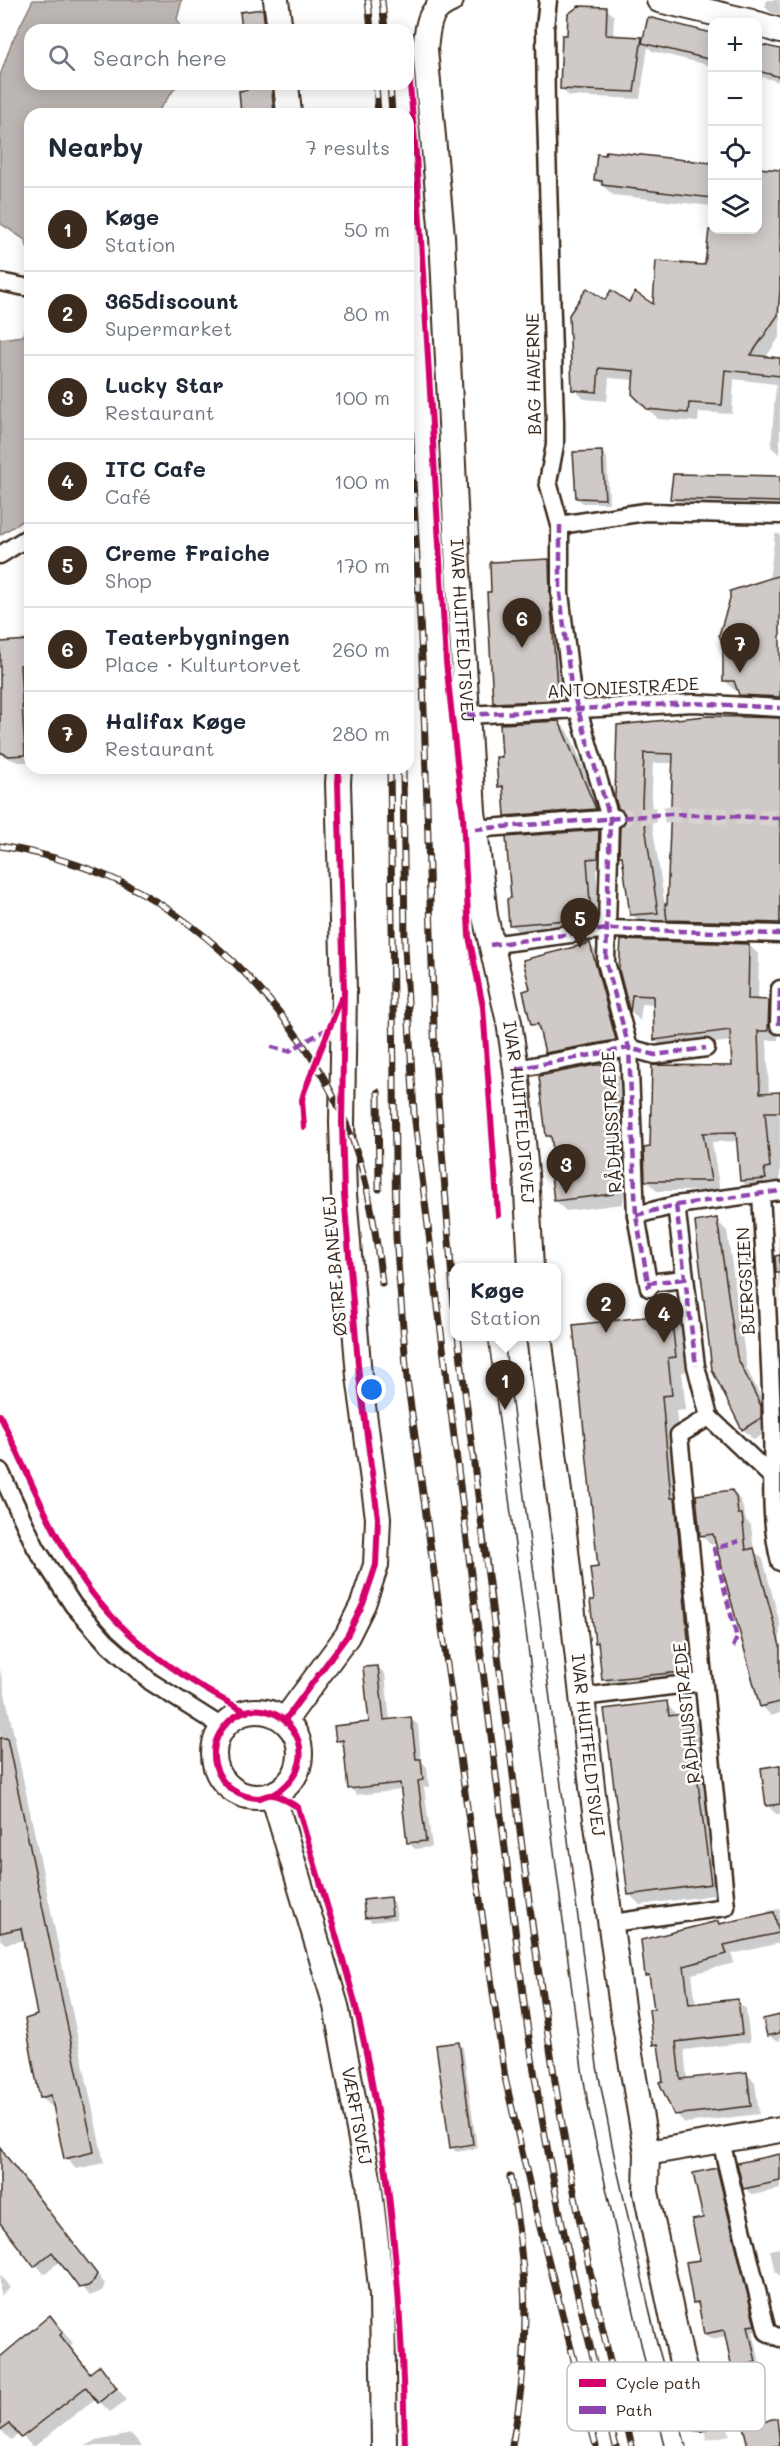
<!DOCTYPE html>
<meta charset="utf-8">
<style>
:root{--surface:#fff;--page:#f2f2f3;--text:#1f2937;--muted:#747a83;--line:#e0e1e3;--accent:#3b2a1e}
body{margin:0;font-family:Mali,sans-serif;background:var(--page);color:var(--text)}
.controls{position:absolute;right:18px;top:18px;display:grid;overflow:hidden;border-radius:12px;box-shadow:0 3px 15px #0003}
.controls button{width:54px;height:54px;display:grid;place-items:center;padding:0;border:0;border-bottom:2px solid var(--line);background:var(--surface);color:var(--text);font:30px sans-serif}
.you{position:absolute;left:372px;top:1390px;width:21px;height:21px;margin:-15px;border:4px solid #fff;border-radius:50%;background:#1a73e8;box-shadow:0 0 0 9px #1a73e833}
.badge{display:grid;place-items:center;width:39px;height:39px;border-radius:50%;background:var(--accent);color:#fff;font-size:20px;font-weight:700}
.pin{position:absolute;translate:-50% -50px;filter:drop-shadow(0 2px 3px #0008)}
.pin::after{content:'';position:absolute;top:32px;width:21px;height:18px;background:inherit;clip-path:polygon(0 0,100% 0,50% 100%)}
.popup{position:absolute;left:450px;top:1263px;width:111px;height:78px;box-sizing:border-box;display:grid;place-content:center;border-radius:12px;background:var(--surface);filter:drop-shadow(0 2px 4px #0005);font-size:20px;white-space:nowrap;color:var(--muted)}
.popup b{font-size:22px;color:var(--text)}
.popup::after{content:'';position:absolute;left:50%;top:100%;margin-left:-12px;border:12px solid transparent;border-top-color:var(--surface)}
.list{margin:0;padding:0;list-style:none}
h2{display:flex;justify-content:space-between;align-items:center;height:78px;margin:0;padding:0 24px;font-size:26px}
h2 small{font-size:20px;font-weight:400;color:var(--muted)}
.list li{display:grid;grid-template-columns:39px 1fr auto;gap:18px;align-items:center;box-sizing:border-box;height:84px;padding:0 24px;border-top:2px solid var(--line)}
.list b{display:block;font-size:22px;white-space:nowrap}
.list p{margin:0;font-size:20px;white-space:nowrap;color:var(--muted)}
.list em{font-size:20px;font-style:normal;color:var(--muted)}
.icon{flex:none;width:33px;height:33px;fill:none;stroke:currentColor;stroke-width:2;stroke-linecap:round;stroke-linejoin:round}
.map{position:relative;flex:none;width:780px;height:2446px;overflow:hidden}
.search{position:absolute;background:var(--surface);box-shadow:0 3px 15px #0003;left:24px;top:24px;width:390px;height:66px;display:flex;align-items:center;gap:15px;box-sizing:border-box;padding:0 21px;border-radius:18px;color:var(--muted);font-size:22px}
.panel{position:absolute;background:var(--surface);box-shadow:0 3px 15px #0003;left:24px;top:108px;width:390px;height:666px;border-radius:18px}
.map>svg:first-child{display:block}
.water{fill:#bcb6b3;stroke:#887e77;stroke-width:1.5}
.shadow{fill:#0003;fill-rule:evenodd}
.building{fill:#cfcac7;stroke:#3b2a1e;stroke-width:1.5}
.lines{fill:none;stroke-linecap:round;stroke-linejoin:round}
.street-tunnel{stroke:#d8d4d2;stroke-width:16;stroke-dasharray:16 8;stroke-linecap:butt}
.secondary-tunnel{stroke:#d8d4d2;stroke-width:24;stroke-dasharray:24 12;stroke-linecap:butt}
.street-casing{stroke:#3b2a1e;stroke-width:21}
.secondary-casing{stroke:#3b2a1e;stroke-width:28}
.street{stroke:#fff;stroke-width:16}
.secondary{stroke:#fff;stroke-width:24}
.tram{stroke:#3b2a1e;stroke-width:1.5}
.rail-casing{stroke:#3b2a1e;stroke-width:7}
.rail{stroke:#fff;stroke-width:4.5;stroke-dasharray:14;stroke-linecap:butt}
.quiet{stroke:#8e44ad;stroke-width:4.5;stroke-dasharray:9 4.5;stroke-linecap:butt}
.cycleway-casing{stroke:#fff;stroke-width:10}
.cycleway{stroke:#d6006c;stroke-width:6}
.labels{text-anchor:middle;stroke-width:5;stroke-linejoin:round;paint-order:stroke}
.street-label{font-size:18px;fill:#3b2a1e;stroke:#fff}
.key{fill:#fff;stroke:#c4bfbc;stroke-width:1.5}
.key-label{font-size:16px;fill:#3b2a1e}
</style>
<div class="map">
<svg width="780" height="2446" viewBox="0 0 780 2446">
<rect width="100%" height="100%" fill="#fff"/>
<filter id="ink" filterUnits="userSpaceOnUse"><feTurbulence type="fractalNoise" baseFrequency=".0167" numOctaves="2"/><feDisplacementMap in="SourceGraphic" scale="12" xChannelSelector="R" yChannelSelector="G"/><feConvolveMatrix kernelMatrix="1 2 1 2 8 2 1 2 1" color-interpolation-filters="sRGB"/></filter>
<g filter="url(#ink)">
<g class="water">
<polygon points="33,0 182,0 177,19 183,30 30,30 30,84 178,84 156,114 30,114 30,254 25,240 0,223 0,76 11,44"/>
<polygon points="30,302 30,516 0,535 0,339 23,336"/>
</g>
<g class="shadow">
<polygon points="767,0 780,0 780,16 770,12 765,7"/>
<polygon points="607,9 614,16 613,37 641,38 644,41 649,19 712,34 712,66 652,51 648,47 640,99 569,96 562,89 568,37"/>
<polygon points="262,11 268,16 269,30 244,30"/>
<polygon points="758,45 780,51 780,82 758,76"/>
<polygon points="261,84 271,84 277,90 280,114 243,114 240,92 249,91"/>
<polygon points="607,152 712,164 712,206 613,195 596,180"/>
<polygon points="758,169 780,172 780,336 766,357 780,359 780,455 771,447 776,384 734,379 732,414 699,412 698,422 658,419 648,408 635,380 609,378 607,401 584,399 574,389 605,302 654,306 706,265 712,215 712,230 758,230"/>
<polygon points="602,452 607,458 609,503 583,503 577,498"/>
<polygon points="780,477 780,511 682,508 672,498"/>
<polygon points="775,534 780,534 780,707 750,705 739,690 734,690 724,680 769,580"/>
<polygon points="549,561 560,571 568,710 505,713 494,702 493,593"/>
<polygon points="30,642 30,762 18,762 0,755 0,643"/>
<path d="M780,720V932L679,930L666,917L667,922L642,924L632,914L624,858L621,856L628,818L618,726ZM653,763H674L669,906H665L651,816Z"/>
<polygon points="559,722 569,733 605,819 517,826 506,816 505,792 499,786 504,758"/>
<polygon points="599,831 609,842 608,868 596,870 601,928 521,935 510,924 513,899"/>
<polygon points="590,945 601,956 623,1046 557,1063 546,1052 542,1033 533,1024 532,990"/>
<polygon points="749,945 759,955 758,1001 768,1001 778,1011 778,1040 767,1040 769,1094 780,1094 780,1188 752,1191 742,1181 738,1141 712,1142 720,1191 657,1191 647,1181 652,1149 733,1068 732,1041 664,1049 654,1039 655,1005 642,1004 640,1021 632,1012 620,970"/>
<polygon points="610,1067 621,1077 634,1191 624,1191 623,1204 566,1211 555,1200 556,1167 553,1141 547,1135"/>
<polygon points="780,1209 780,1305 777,1257 779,1257 778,1210"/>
<polygon points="716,1220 727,1231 747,1369 771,1418 771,1429 754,1440 743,1429 714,1370"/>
<polygon points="754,1260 756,1262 757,1277 753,1278 750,1275"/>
<polygon points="671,1316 686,1331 690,1371 682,1372 686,1410 676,1411 705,1685 619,1694 604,1679 600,1646 596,1642 595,1601"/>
<polygon points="732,1491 741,1501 746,1520 751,1525 754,1551 763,1559 780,1624 780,1713 771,1716 762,1706 718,1544 710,1544 701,1535"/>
<polygon points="378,1667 385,1674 390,1721 411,1719 418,1725 421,1761 427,1767 429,1787 424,1787 432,1847 415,1849 408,1842 402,1790 357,1795 350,1788 344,1747 337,1740 371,1723"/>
<polygon points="0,1669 104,2163 76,2169 66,2158 55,2107 52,2107 41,2097 39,2016 25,1940 5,1944 0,1939"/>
<polygon points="666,1703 677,1716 688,1714 699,1725 721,1894 640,1905 629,1894"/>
<polygon points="780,1767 780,1814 776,1814 768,1806"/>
<polygon points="390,1899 395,1904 397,1919 372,1922 366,1917"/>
<polygon points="780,1909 780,1943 732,1954 734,1963 692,1974 696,2005 737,2001 746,2009 750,2042 684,2050 687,2079 746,2073 755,2082 759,2114 685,2123 676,2114 664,2082 660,2050 655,2044 655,2010 652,1980 647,1975 720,1925 769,1915 768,1911"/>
<polygon points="780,2016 780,2041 774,2040 769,2035"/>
<polygon points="459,2043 463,2048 477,2148 456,2152 452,2147"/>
<polygon points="0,2147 105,2284 102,2291 90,2296 61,2261 44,2274 0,2221"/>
<polygon points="780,2155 780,2189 752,2195 745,2188"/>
<polygon points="716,2170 722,2175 759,2331 753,2332 761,2368 739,2373 734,2367 727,2336 711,2339 705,2334 700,2308 694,2302 701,2261 705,2219"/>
<polygon points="780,2248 780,2276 775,2271 770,2250"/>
<polygon points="0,2274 10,2288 0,2296"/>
<polygon points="50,2317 73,2343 70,2346 91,2374 100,2367 127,2400 110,2412 96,2398 35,2446 32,2446 20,2434 11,2440 0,2429 0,2358"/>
<polygon points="774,2427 780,2428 780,2446 749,2446"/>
<polygon points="131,2434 142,2446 85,2446 96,2441"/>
</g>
<g class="building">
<polygon points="579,6 607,7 606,35 642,37 634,92 560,89 562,35 567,35 568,14"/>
<polygon points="263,9 265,30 242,30 240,12"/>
<polygon points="648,17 712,33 712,60 642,43"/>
<polygon points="758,44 780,49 780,77 758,71"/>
<polygon points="247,84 271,84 274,112 241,114 239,91 247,90"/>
<polygon points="606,151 712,163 712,198 602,185 602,181 594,180 597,154 605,155"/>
<polygon points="758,168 780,170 780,289 778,315 751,355 780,358 780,376 725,370 722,405 689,403 688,413 647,409 632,394 634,371 599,368 597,392 572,390 569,315 587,288 605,300 611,290 629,302 635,292 653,304 656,261 702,265 705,264 709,230 758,230"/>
<polygon points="602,451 605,499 576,498 573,452"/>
<polygon points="673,474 780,476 780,502 670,499"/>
<polygon points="549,559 550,594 558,700 493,703 487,592 491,592 490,562"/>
<polygon points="780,575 780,697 739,695 734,681 723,681 723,645 719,635 730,599 730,591"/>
<polygon points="30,640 30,664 20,665 25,755 9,756 0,752 0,642"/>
<polygon points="706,716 780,718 780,923 667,920 665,904 667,904 673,754 644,753 642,805 658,913 630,915 622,856 619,856 620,827 625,823 626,817 624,812 618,808 615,798 617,725"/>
<polygon points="559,721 596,809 505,816 503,786 498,787 496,757 502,757 500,724"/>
<polygon points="599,830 598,858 587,859 591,918 509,925 507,899 511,898 506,837"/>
<polygon points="621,940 749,944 748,999 769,1000 768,1031 758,1031 760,1093 780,1092 780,1112 765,1112 770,1167 764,1168 766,1179 740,1181 736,1132 703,1133 711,1181 645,1181 644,1148 650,1147 652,1065 732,1066 730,1030 654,1040 653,996 632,995 630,1013 619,970"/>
<polygon points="590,943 616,1040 545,1053 538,1024 531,1025 523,991 530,989 523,960"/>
<polygon points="595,1065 611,1065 615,1103 621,1102 617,1151 623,1150 624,1181 614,1181 613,1194 554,1201 550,1167 555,1166 551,1136 546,1136 539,1076"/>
<polygon points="717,1218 737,1357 761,1406 761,1418 742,1430 712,1370 695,1222"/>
<polygon points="780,1255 780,1273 776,1273 775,1256"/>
<polygon points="754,1258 755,1275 749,1276 747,1259"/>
<polygon points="671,1314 676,1357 668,1358 672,1395 662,1396 671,1498 675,1498 691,1671 602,1680 598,1642 595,1643 590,1600 594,1600 590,1568 598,1567 573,1325"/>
<polygon points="732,1490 736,1497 738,1514 742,1514 746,1550 754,1548 780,1646 780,1702 760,1707 713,1534 700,1536 696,1495"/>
<polygon points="378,1666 384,1720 411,1717 416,1759 421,1759 423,1780 418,1781 426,1841 407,1843 400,1783 348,1789 343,1740 336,1741 334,1726 369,1722 363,1667"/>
<polygon points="667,1701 669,1716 689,1713 711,1884 628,1895 604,1709"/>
<polygon points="0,1738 7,1738 94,2152 64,2159 51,2095 40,2098 35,2074 25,2019 37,2015 21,1928 0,1933"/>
<polygon points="780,1765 780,1804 766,1806 761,1768"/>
<polygon points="390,1897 392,1915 365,1918 363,1900"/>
<polygon points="774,1912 779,1933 724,1945 727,1954 684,1966 689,2004 738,1999 742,2034 676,2042 680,2079 747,2072 751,2106 674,2115 659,2082 663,2081 658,2044 653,2045 649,2009 654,2009 649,1975 645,1976 641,1940 718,1921 719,1924"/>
<polygon points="780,2015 780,2033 767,2036 763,2019"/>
<polygon points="459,2042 473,2144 450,2148 436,2045"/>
<polygon points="0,2148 97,2274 93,2282 88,2286 79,2288 52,2252 34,2267 0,2223"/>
<polygon points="780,2154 780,2181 743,2189 737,2163"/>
<polygon points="717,2168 755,2325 748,2326 756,2362 732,2368 724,2330 704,2334 698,2302 693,2303 686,2262 700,2260 692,2220 703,2218 693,2173"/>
<polygon points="50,2315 63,2332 60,2335 90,2373 100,2365 117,2388 98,2403 86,2387 21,2438 10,2423 0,2430 0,2357"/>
<polygon points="777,2418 780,2446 748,2446 743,2426"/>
</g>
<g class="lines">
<polyline class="street-tunnel" points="616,818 670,814 780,818"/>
<polyline class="secondary-tunnel" points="713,2414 720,2446"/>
<defs>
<g id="street">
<polyline points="548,0 545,27 546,113 555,422 555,445 548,482 560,525 645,512 780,515"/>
<polyline points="0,282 30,288"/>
<polyline points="560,525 560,593 571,686 610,818 606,962 629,1048 636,1215 649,1288"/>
<polyline points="0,555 30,536"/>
<polyline points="467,715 694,703 780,708"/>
<polyline points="475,829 616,818"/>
<polyline points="490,945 607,929 780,934"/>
<polyline points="779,1025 780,989"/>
<polyline points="516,1069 629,1048 655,1055 706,1048"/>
<path d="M761,1193C765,1269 770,1345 772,1421C774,1468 768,1515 780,1562"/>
<polyline points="676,1205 696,1366 709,1417 772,1477"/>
<polyline points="636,1215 676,1205 780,1191"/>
<polyline points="648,1283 685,1279"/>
<polyline points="0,1471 36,1548 73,1605 106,1642 151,1682 222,1727"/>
<polyline points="582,1697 703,1682"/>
<polyline points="612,1923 726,1907 679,1435 709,1417"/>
<polyline points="721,2141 767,2332 780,2338"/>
</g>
<g id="secondary">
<polyline points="276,0 280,30"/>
<path id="s1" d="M451,0C427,10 428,26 425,49L442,236L458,568L473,811L485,916L509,1022L516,1069L526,1173L531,1268"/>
<polyline points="659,0 752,22"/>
<polyline points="758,24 780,31"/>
<polyline points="286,84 289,114"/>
<path id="s2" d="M539,1336L563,1523L593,1796L623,2014L647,2153L646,2192L681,2358L699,2418"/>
<circle cx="257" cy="1754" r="43"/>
<polyline points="285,1720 347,1636 363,1604 376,1565 378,1518 359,1376 344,1194 342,1123 344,990 338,783 339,768"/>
<path id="s3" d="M273,1795L336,2006L369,2183L382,2295L384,2446"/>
<polyline points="647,2153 780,2130"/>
</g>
</defs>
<use href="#street" class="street-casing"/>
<use href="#secondary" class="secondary-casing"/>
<use href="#street" class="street"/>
<use href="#secondary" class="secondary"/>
<g class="tram">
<polyline points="504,1340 597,2066 615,2160 657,2343 686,2446"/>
<polyline points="489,1342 582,2069 590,2116 664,2446"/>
</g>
<defs>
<g id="rail">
<polyline points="368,0 371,30"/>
<polyline points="382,0 385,30"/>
<polyline points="376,84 378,114"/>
<polyline points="390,84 392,114"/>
<polyline points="408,381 423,679 435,1061 454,1305"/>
<polyline points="390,768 396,1237 407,1379 505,2078 534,2204 596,2446"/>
<path d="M403,768L405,947L414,1113L524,2002C544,2152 576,2300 616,2446"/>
<path d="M0,846C49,854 98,869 142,893C235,946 316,1041 353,1141C370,1187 376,1235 382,1283"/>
<polyline points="378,1092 379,1189"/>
<path d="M458,1336C477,1493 497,1650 517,1807C544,2024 574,2235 632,2446"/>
<path d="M510,2177C528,2271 531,2351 512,2446"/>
</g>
</defs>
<use href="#rail" class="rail-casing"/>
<use href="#rail" class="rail"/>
<g class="quiet">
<polyline points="560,525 560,593 571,686 610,818 606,962 629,1048 636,1215 649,1288"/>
<polyline points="467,715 694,703 780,708"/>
<polyline points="475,829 670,814 780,818"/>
<polyline points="490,945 607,929 780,934"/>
<polyline points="779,1025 780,989"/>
<polyline points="271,1047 289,1051 327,1029"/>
<polyline points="516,1069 629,1048 655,1055 706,1048"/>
<polyline points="676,1205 696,1366"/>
<polyline points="636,1215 676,1205 780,1191"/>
<polyline points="648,1283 685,1279"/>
<polyline points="733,1647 737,1638 714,1549 739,1541"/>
</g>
<defs>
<g id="cycleway">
<polyline points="408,61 416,155 446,662 463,816 469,936 483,1007 498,1215"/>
<polyline points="304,1127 302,1100 304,1092 341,999"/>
<path d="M0,1415C25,1468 48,1524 79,1574C118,1636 183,1680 247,1712"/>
<polyline points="285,1720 347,1636 363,1604 376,1565 378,1518 359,1376 344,1194 342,1123 344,990 338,783 339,768"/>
<path d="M273,1795C338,1756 273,1682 230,1720C221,1729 214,1739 214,1752C213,1766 221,1783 233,1790C241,1795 251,1798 259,1798C264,1797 269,1794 273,1795C281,1796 291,1804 298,1807C316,1871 337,1935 354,1999C390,2146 402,2296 405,2446"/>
</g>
</defs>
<use href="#cycleway" class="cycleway-casing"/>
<use href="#cycleway" class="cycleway"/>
</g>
</g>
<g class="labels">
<g class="street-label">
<text transform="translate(534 374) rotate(-91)" y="6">BAG HAVERNE</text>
<text dy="6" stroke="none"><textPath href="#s1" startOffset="642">IVAR HUITFELDTSVEJ</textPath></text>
<text transform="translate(623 688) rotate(-3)" y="6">ANTONIESTRÆDE</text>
<text dy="6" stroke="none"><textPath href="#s1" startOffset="1128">IVAR HUITFELDTSVEJ</textPath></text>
<text transform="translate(612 1122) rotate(-93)" y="6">RÅDHUSSTRÆDE</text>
<text transform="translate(335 1266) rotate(-95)" y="6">ØSTRE BANEVEJ</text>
<text transform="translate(746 1281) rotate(-93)" y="6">BJERGSTIEN</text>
<text transform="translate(687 1713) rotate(-96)" y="6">RÅDHUSSTRÆDE</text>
<text dy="6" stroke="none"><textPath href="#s2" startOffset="412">IVAR HUITFELDTSVEJ</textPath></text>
<text dy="6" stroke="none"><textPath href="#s3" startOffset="332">VÆRFTSVEJ</textPath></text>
</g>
</g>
<rect x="567" y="2362" width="198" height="69" rx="9" class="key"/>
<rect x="579" y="2379" width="27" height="8" fill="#d6006c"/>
<rect x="579" y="2406" width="27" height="8" fill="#8e44ad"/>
<g class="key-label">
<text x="616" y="2389">Cycle path</text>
<text x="616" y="2416">Path</text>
</g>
</svg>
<div class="controls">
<button>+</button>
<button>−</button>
<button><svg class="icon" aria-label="locate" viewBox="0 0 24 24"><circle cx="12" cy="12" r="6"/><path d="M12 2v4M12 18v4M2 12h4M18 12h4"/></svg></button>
<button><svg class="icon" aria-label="layers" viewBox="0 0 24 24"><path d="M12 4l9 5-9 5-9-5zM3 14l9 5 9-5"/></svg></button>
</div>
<div class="you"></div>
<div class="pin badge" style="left:505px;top:1410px">1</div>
<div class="popup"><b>Køge</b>Station</div>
<div class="pin badge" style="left:606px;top:1333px">2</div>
<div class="pin badge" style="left:566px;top:1194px">3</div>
<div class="pin badge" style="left:664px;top:1343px">4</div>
<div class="pin badge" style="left:580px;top:948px">5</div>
<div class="pin badge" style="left:522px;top:648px">6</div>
<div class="pin badge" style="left:740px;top:673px">7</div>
<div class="search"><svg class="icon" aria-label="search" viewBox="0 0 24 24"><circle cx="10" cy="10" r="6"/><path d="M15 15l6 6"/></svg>Search here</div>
<section class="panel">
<h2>Nearby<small>7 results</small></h2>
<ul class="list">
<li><span class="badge">1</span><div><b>Køge</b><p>Station</p></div><em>50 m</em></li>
<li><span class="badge">2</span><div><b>365discount</b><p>Supermarket</p></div><em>80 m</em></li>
<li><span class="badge">3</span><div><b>Lucky Star</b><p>Restaurant</p></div><em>100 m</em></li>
<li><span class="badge">4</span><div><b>ITC Cafe</b><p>Café</p></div><em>100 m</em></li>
<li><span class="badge">5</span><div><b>Creme Fraiche</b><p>Shop</p></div><em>170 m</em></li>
<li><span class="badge">6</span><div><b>Teaterbygningen</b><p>Place · Kulturtorvet</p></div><em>260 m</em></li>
<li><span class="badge">7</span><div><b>Halifax Køge</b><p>Restaurant</p></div><em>280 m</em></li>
</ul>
</section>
</div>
